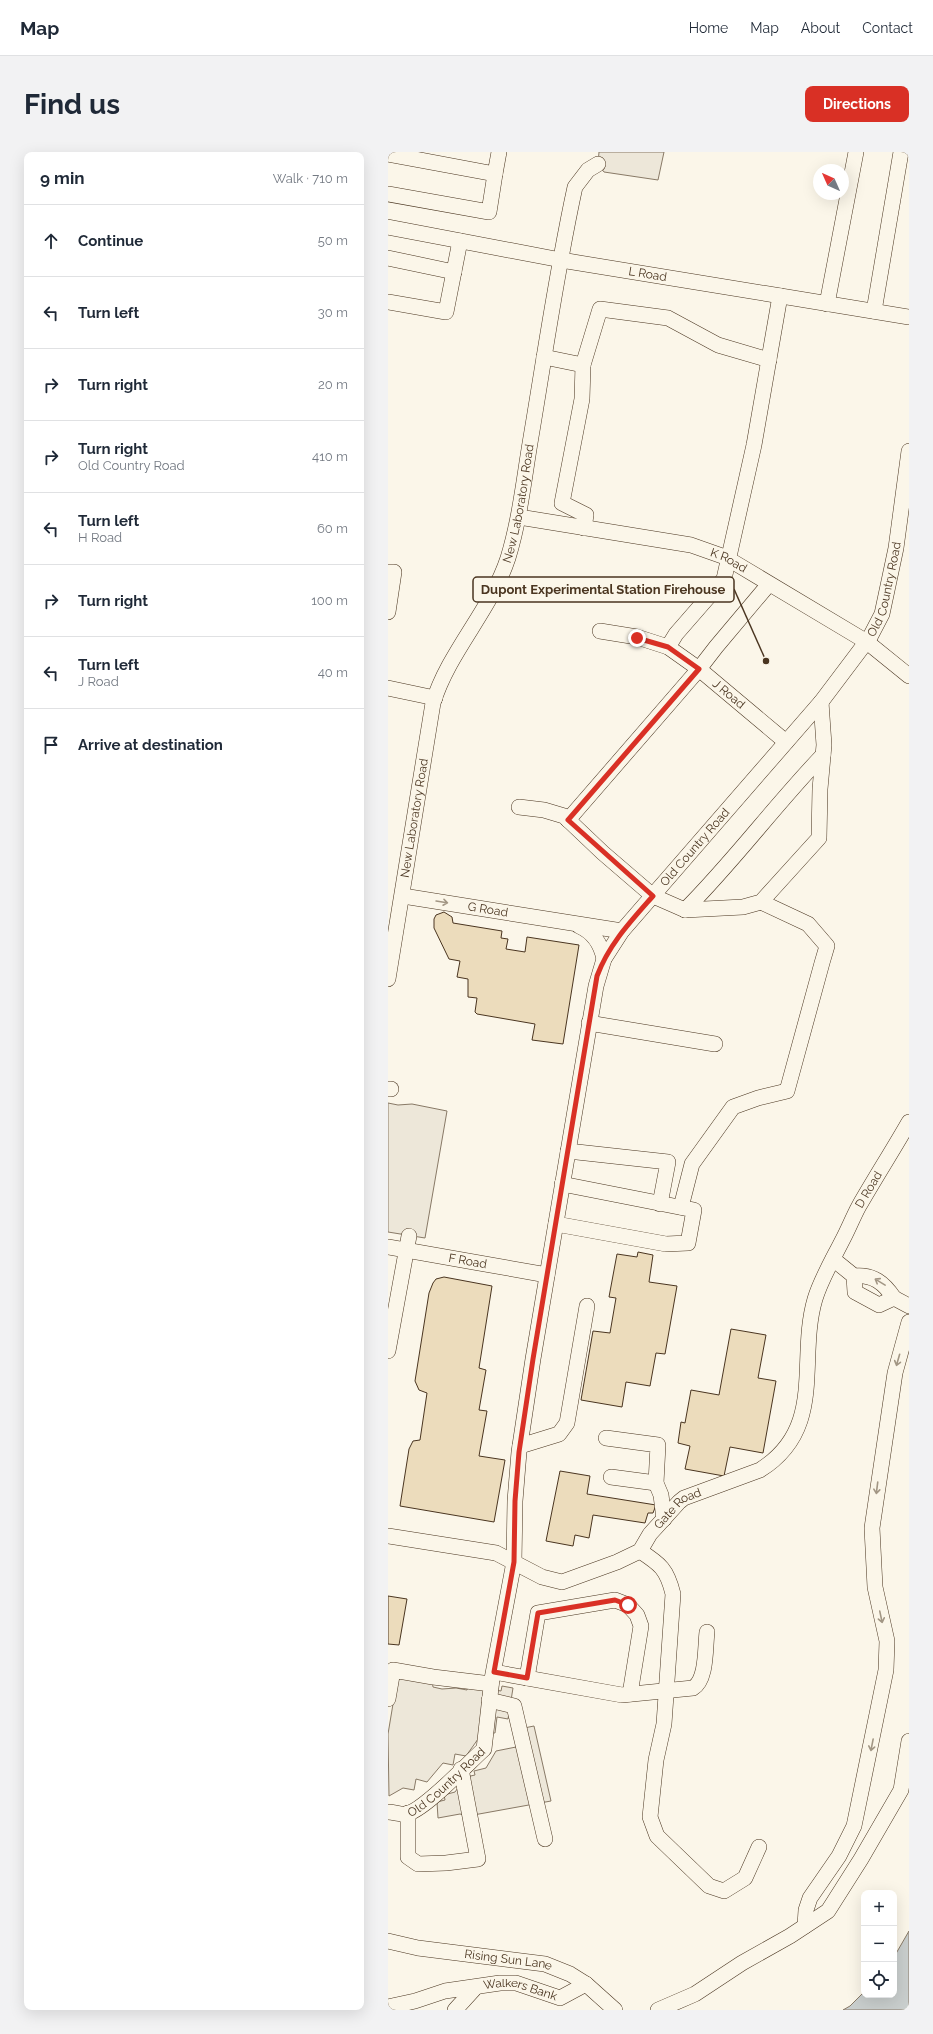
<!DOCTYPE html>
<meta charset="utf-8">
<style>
:root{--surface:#fff;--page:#f2f2f3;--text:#1f2937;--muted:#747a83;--line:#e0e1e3;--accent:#d93025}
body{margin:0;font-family:Raleway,sans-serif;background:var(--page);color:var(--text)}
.controls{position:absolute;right:12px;bottom:12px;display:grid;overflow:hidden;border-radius:8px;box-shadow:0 4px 16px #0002}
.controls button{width:36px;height:36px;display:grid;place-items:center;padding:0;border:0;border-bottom:1px solid var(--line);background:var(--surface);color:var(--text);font:20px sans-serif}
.compass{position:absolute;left:425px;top:12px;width:36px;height:36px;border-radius:50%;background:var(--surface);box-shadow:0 4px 16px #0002;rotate:315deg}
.stop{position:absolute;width:12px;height:12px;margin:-9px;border:3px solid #d93025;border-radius:50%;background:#fff}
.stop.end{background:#d93025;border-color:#fff;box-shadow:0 1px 4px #0008}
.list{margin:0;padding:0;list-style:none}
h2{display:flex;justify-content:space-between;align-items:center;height:52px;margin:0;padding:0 16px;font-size:17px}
h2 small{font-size:13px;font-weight:400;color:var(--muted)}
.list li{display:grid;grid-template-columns:26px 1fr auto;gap:12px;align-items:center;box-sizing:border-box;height:72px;padding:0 16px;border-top:1px solid var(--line)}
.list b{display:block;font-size:15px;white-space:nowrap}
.list p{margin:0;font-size:13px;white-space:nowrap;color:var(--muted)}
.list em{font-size:13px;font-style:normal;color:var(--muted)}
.icon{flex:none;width:22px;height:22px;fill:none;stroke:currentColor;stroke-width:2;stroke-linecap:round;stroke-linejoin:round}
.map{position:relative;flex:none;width:521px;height:1858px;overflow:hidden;border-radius:8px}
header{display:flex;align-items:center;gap:24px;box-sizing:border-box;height:56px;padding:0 20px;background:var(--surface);border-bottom:1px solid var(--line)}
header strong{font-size:19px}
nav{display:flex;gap:22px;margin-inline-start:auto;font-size:14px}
.intro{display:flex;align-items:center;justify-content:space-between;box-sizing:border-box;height:96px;padding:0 24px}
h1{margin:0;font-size:28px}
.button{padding:10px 18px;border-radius:8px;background:var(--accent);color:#fff;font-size:14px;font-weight:700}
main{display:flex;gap:24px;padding:0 24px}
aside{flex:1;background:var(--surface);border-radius:8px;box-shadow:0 4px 16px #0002}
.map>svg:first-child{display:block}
.parking{fill:#ede7d9;stroke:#887966}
.water{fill:#c9cecd;stroke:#887966}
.building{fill:#ecdcbc;stroke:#4a3520}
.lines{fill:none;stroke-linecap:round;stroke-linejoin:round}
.minor-casing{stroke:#4a3520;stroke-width:16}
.minor{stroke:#fbf6e9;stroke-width:15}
.oneway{stroke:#a29684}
.route{stroke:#d93025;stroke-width:5}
.labels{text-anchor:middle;stroke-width:3;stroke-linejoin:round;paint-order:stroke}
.street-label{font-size:12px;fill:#4a3520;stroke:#fbf6e9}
.leader{fill:none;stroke:#4a3520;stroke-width:1.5}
.callout-dot{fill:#4a3520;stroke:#fbf6e9;stroke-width:1.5}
.callout{fill:#fbf6e9;stroke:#4a3520;stroke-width:1.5}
.callout-label{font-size:13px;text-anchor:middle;font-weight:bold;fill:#4a3520}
</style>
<header>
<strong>Map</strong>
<nav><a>Home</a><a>Map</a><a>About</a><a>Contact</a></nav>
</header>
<div class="intro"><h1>Find us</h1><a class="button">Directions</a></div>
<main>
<aside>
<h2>9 min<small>Walk · 710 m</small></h2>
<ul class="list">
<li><svg class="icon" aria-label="ahead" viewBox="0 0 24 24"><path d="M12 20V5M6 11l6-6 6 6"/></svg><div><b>Continue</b></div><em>50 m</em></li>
<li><svg class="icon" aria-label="left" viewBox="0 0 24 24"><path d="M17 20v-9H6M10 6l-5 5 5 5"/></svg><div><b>Turn left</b></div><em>30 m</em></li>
<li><svg class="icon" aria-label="right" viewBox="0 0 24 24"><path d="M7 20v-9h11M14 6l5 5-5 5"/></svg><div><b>Turn right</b></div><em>20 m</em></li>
<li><svg class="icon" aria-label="right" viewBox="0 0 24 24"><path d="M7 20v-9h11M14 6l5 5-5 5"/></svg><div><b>Turn right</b><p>Old Country Road</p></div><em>410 m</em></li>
<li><svg class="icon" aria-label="left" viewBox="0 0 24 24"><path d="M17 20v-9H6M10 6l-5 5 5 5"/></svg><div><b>Turn left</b><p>H Road</p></div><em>60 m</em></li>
<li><svg class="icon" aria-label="right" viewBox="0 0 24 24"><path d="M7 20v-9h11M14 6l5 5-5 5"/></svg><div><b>Turn right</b></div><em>100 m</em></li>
<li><svg class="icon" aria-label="left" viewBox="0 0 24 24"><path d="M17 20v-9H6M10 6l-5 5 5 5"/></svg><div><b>Turn left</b><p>J Road</p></div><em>40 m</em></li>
<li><svg class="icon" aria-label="arrive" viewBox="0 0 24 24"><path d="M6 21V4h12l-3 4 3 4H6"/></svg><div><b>Arrive at destination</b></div></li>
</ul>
</aside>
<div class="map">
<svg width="521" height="1858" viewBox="0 0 521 1858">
<rect width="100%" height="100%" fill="#fbf6e9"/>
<g class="parking">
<polygon points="211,0 276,0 270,28 216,20 210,12"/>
<polygon points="0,951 10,953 24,952 59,959 37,1086 0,1080"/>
<polygon points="10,1522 44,1529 45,1535 54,1537 68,1536 79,1538 80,1533 113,1539 114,1534 125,1536 120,1567 109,1565 107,1581 95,1580 78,1604 67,1602 65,1613 55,1611 39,1630 28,1627 26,1638 15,1636 1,1644 0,1582"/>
<polygon points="146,1574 163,1649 80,1664 72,1662 50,1666 49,1650 57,1648 56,1643 67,1640 78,1625 87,1623 86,1619 98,1616 108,1599 128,1595 136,1576"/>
</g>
<polygon class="water" points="521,1779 521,1858 455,1858 462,1854 476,1840 476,1843 506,1843 506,1805"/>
<g class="building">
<polygon points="56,760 64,765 65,771 114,779 113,786 120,787 118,797 137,800 139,785 191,793 175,892 144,888 147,872 89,862 87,860 89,846 80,845 80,827 69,825 72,809 61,807 46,776 46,767 48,763"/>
<polygon points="250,1100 265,1103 261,1130 289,1134 277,1202 268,1201 262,1234 238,1230 234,1255 193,1248 205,1179 222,1181 228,1146 221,1145 229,1102 249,1105"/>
<polygon points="56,1125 104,1134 91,1216 98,1218 91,1258 99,1259 91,1304 117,1308 106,1370 12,1354 21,1297 25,1289 32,1288 39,1241 31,1238 27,1229 41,1141 45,1131 48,1127"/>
<polygon points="343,1177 378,1183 370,1226 388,1229 375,1301 342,1295 336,1324 297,1317 302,1294 290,1291 293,1270 297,1271 303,1238 331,1243"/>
<polygon points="172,1319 202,1324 199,1342 268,1353 265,1361 260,1361 257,1371 205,1363 201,1386 187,1383 185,1394 158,1389"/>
<polygon points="0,1444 19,1447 11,1493 0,1492"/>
</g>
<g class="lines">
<defs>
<g id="minor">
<polyline points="0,2 107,22 111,0"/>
<polyline points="0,42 101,60 107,22"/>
<path id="s1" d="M0,75L173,108L521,165"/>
<polyline points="0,106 66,120"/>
<polyline points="0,150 58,160 72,89"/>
<polyline points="439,152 468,0"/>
<polyline points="486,159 513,0"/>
<polyline points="156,205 195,213"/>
<path id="s2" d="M131,365L303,393L337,405L479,490L521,524"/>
<polyline points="196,376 198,363 174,351 194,247 195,213 212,157 280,166 330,193 381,208"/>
<polyline points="0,420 6,420 0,460"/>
<path id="s3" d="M212,479L249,485L280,495L311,517L398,590"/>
<polyline points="280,495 288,482 336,427 366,293 392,144"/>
<polyline points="0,536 47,546"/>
<polyline points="131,655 156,658 176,664 215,701 265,744 297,758 355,755 373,750 431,686 432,637 436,593 433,550"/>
<polyline points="180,668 311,517 328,495 381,432"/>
<path id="s4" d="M15,744L234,779"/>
<path d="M297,758C346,709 387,653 435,603"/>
<path d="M191,774C205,780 213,792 216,807"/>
<path id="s5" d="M0,827L45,551C61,499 103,458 120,406C132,367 136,326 143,285C157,202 169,117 187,35L200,18L210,12"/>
<polyline points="201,871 327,892"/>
<polyline points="0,937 3,937"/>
<polyline points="180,999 280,1010 272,1052"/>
<polyline points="293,1055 304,1012 345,955 370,946 399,939 434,811 439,794 420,772 373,750"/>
<polyline points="168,1072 278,1092 300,1091 306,1058 174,1032"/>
<path id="s6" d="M0,1095L159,1123"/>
<path d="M445,1107L466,1124C485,1122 496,1131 506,1146L491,1153L467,1140L466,1124"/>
<polyline points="506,1146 521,1154"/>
<polyline points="0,1199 21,1084"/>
<polyline points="218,1286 270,1293 268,1331 273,1343 276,1367"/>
<polyline points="132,1294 171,1282 179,1271 199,1154"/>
<polyline points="223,1325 268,1331"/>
<path id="s7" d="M0,1384L108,1401L154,1425L174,1430L229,1410L252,1399L262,1382L291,1350L296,1346L372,1318C439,1276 409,1208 427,1147C433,1127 445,1107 454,1089C460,1078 465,1065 471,1054C487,1026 505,998 521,970"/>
<path d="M252,1399C272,1412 279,1417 285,1442L276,1572L268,1608L262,1665L269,1684L321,1734L336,1739L357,1726L371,1695"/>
<path d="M106,1520L234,1543L305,1536C319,1528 317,1496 319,1480"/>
<polyline points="139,1526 150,1461 227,1448 240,1453 249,1463 253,1474 242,1542"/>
<polyline points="0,1547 5,1518 45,1525 103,1532"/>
<polyline points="101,1548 126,1554 157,1687"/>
<path id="s8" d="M0,1660C6,1660 13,1663 18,1662C36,1659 81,1610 96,1597L104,1527L126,1410L127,1349L131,1300L145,1207L208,834L216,807L234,779L433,550L482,485L494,462L508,396L521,299"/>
<polyline points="20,1661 20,1705 30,1712 58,1711 90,1707 73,1617"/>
<polyline points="417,1774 418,1758 422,1746 451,1704 466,1674 498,1518 499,1489 487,1435 484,1376 507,1221 521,1170"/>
<path id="s9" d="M0,1789L30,1796L157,1812L182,1822L198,1832L227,1858"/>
<path id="s10" d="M0,1855L27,1849L57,1839L112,1831H128L172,1846L198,1832"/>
<polyline points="67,1858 87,1836"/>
<polyline points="270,1858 307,1842 354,1811 402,1784 440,1759 473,1707 513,1638 521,1589"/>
</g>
</defs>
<use href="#minor" class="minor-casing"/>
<use href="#minor" class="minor"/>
</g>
<defs><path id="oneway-shaft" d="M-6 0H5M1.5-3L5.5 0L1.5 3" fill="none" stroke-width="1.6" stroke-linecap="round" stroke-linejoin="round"/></defs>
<g class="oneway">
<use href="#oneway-shaft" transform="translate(54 750) rotate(9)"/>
<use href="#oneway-shaft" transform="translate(492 1130) rotate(-149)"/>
<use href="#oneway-shaft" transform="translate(510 1208) rotate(106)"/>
<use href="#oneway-shaft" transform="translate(489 1336) rotate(97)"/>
<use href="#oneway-shaft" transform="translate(493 1465) rotate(78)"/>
<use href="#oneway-shaft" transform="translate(484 1593) rotate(101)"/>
</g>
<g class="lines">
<path class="route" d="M240,1453L227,1448L150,1461L139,1526L106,1520L126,1410L127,1349L131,1300L145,1207L209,824C221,792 243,769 265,744L180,668L311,517L280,495L249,486"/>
</g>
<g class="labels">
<g class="street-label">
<text dy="4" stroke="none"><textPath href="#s1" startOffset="264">L Road</textPath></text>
<text dy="4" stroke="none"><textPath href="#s5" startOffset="499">New Laboratory Road</textPath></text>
<text dy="4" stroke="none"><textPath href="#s2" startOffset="215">K Road</textPath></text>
<text dy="4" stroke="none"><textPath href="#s8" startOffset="1389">Old Country Road</textPath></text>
<text dy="4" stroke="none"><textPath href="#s3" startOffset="147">J Road</textPath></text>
<text dy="4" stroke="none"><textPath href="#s5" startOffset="163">New Laboratory Road</textPath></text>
<text dy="4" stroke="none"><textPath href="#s8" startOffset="1065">Old Country Road</textPath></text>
<text dy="4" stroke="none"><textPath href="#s4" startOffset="86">G Road</textPath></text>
<text dy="4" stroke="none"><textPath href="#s7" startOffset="726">D Road</textPath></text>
<text dy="4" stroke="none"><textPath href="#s6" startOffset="81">F Road</textPath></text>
<text dy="4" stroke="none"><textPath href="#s7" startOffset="324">Gate Road</textPath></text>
<text dy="4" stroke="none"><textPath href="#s8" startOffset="70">Old Country Road</textPath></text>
<text dy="4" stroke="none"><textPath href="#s9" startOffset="122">Rising Sun Lane</textPath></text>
<text dy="4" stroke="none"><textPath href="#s10" startOffset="136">Walkers Bank</textPath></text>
</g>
</g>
<path class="leader" d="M378 509L346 437"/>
<circle class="callout-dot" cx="378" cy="509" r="4"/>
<rect class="callout" x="85" y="425" width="261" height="25" rx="4"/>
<g class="callout-label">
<text x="215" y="442">Dupont Experimental Station Firehouse</text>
</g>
</svg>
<div class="controls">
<button>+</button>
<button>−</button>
<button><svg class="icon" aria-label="locate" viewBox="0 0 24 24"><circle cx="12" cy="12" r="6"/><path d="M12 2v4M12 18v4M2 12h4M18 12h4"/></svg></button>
</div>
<svg class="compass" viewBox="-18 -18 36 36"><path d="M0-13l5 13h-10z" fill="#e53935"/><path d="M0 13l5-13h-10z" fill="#747a83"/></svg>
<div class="stop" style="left:240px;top:1453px"></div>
<div class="stop end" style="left:249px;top:486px"></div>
</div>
</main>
